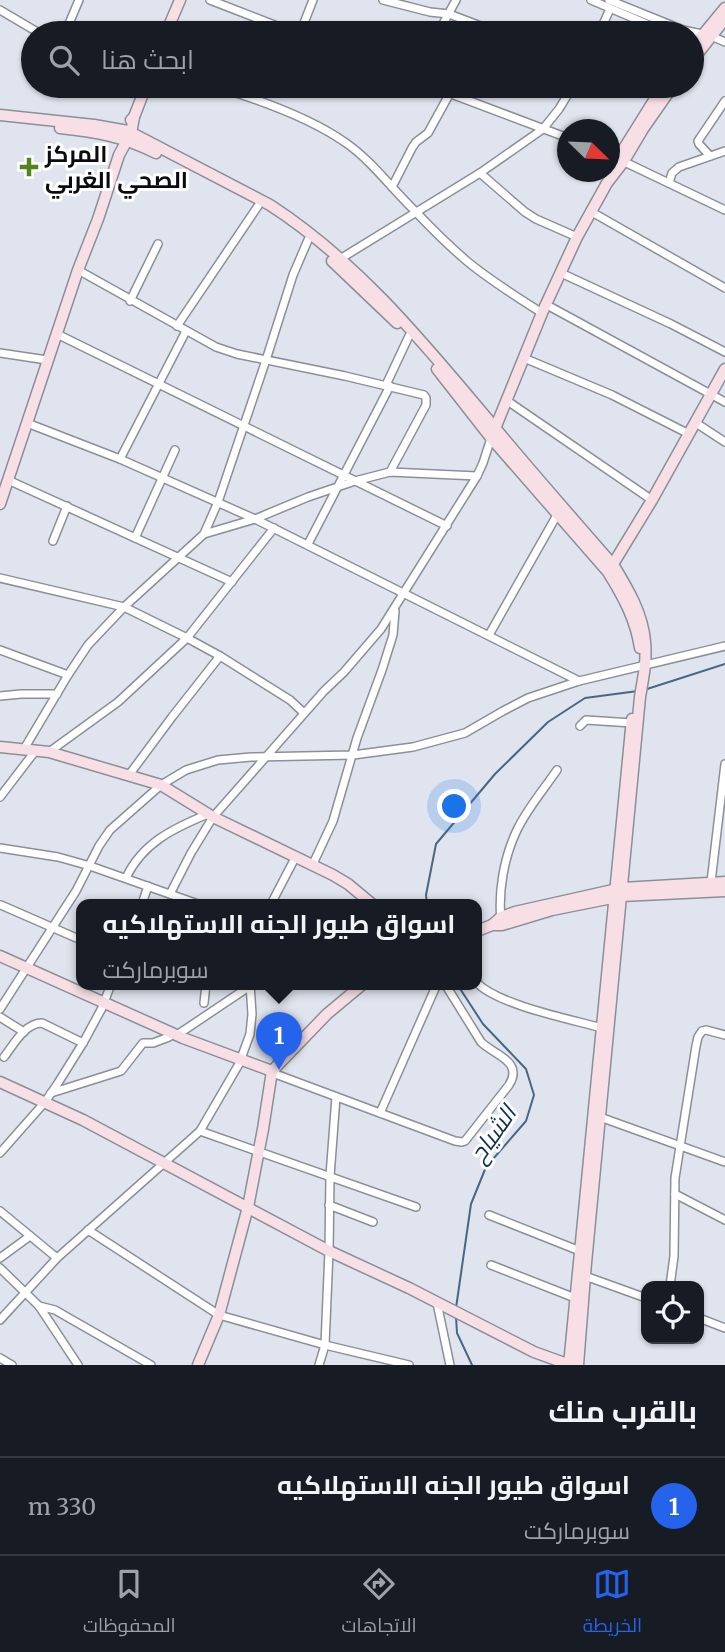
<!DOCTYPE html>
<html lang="ar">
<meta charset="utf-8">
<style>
:root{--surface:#171b24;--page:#20242c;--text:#f1f3f6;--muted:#9ea1a6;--line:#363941;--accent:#2563eb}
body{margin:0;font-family:Merriweather,Cairo,serif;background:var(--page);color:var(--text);direction:rtl}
.controls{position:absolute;right:21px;bottom:21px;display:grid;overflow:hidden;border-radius:14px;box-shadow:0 2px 5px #0004}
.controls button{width:63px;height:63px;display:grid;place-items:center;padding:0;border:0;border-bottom:2px solid var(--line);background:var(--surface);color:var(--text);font:35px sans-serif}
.compass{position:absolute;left:557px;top:119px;width:63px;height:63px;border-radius:50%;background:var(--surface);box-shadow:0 2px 5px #0004;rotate:113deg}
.you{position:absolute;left:455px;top:807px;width:24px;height:24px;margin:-18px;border:5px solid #fff;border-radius:50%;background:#1a73e8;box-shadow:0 0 0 10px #1a73e833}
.badge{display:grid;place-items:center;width:46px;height:46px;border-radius:50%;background:var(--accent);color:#fff;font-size:23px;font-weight:700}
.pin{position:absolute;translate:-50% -58px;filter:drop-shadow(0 2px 4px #0008)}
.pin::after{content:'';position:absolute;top:37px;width:24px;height:21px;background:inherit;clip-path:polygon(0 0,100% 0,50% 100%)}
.popup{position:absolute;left:76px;top:899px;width:406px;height:91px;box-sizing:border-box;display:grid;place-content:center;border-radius:14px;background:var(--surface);filter:drop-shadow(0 2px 5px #0005);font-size:23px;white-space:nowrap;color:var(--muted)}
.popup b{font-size:26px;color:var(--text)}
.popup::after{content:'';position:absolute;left:50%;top:100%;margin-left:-14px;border:14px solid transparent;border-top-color:var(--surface)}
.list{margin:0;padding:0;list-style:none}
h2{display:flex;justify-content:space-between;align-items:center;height:91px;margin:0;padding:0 28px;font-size:30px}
h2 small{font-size:23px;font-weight:400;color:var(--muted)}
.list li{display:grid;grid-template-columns:46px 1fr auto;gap:21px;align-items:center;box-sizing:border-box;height:98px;padding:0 28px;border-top:2px solid var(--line)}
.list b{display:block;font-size:26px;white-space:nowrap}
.list p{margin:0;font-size:23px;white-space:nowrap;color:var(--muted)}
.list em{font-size:23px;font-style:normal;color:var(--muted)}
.icon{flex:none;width:38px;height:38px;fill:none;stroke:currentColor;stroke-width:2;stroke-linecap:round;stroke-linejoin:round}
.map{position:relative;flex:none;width:725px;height:1365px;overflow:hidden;direction:ltr}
.search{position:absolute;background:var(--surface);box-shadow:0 2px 5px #0004;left:21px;right:21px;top:21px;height:77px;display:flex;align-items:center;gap:18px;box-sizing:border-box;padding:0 24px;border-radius:38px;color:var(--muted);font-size:26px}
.sheet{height:189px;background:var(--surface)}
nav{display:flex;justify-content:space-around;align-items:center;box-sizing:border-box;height:98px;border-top:2px solid var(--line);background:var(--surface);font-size:19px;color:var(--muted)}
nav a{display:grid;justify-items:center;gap:4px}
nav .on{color:var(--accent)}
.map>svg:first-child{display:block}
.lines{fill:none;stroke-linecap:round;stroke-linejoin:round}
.stream{stroke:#476785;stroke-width:2}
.street-casing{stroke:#8b8f98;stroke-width:10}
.secondary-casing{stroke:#8b8f98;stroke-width:13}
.street{stroke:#fff;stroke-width:7}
.secondary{stroke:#f7dfe5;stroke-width:10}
.poi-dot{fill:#51841a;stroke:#fff;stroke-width:2.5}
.labels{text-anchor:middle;stroke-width:6;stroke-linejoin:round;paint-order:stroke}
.poi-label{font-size:23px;font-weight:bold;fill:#0a0b0e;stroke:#fff;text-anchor:start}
.water-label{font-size:24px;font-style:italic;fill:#0e304d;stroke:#fff}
</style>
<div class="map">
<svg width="725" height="1365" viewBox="0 0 725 1365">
<rect width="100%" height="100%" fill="#e0e4ee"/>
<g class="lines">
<g class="stream">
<polyline points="647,689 725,664"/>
<polyline points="427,904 426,895 436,844 495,774 548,722 585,698 638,691"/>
<polyline points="456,1308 471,1204 486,1167 526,1121 534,1095 526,1069 483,1024 457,984"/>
<polyline points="456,1317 457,1333 472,1365"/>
</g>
<defs>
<g id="street">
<polyline points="210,0 295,33"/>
<polyline points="383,0 430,12 449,14 499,33"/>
<polyline points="591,0 668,33"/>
<polyline points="609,0 683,30 711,36 725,42"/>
<polyline points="0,10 39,33"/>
<polyline points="65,33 79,0"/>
<polyline points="300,33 313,0"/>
<polyline points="438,33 456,0"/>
<polyline points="599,33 610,9"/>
<polyline points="123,86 142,97"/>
<path d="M214,86C254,98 311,118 346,143C372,161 391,188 414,210C431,228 449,246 468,262C491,281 517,297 542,313"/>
<polyline points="430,86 568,138"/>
<polyline points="610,155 725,210"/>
<polyline points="710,156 699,144 698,141 725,101"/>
<polyline points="480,173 525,212 536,219 577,237"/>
<polyline points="669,183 672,173 679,167 725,151"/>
<polyline points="392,187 412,148 416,142 428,133 450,93"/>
<polyline points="590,211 725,288"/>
<polyline points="340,259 480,173 543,129 559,109 573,86"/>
<polyline points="78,270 216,347 237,354 345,376 424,395 426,398 426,405 390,472"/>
<polyline points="561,273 671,324 725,352"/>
<polyline points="130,301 158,244"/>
<polyline points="547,305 725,402"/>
<polyline points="177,326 258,206"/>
<polyline points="57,334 447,526"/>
<polyline points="0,353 47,360"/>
<polyline points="524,358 612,395 689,434"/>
<polyline points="386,385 409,336"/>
<polyline points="506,400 652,500"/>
<polyline points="27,423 120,459 255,519 579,681"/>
<polyline points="696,423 725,442"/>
<polyline points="120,459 186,331"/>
<polyline points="8,480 232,582"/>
<polyline points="204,534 255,519 308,497 355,481 390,472 477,476"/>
<polyline points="135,538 175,450"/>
<polyline points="53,541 67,506"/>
<polyline points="308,544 390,386"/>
<polyline points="0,578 124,607 187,638 220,656 290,700 304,713"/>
<polyline points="489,635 557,515"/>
<polyline points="0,650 68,675"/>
<polyline points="0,696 21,694 57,694"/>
<polyline points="580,726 586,720 632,723"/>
<polyline points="24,749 68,675 88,645 124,607 204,534 218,502 266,360 293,275 308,240"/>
<polyline points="49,752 118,702 187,638 274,528"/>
<polyline points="129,775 172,717 220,656"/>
<polyline points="0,797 36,750"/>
<polyline points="0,848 58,857 90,866 198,904"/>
<polyline points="312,866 333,821 357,738 382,670 393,635 395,611"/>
<path d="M126,878C142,843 174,828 208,814"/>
<polyline points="711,882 725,764"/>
<polyline points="170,894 191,853 213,817 324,691 344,672 381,629 477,476 483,463 491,438"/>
<polyline points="142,904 148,886"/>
<polyline points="271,904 295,858"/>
<polyline points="1,905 81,940"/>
<path d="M501,921C498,891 504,857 517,830C527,809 544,789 557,770"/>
<path d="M477,983C499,1005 570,1019 602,1028"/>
<polyline points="204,1003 206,984"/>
<polyline points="0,1009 76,891 99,846 110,830 161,785 186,770 218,760 251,757 353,755 413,747 465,733 503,711 528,698 579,681 725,646"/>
<polyline points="0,1017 24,1032"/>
<polyline points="177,1035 250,986"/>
<path d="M4,1057C14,1044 25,1023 42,1023L83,1043"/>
<path d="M272,1071L278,1075L455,1141L462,1142L465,1141L509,1085C524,1061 494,1055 481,1042L445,984"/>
<polyline points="51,1093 121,1071 143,1043 153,1043 169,1037"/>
<polyline points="380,1113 437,984"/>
<polyline points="597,1116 725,1162"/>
<polyline points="200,1131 416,1207"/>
<polyline points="0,1153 45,1102 58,1083 83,1043 102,1008 111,984"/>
<polyline points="675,1194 725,1220"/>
<polyline points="329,1205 373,1222"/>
<polyline points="0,1211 57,1258"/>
<polyline points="489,1215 580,1251"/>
<polyline points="88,1230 219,1315 325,1345 409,1365"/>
<polyline points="0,1258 30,1236"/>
<polyline points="491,1265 575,1298"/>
<polyline points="0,1268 39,1306 78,1365"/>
<polyline points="585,1276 646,1298"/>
<polyline points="670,1286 674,1256 675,1178 696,1046 698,1037 702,1031 706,1030 725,1035"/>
<polyline points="437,1303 450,1365"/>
<polyline points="39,1306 55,1310 151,1365"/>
<polyline points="699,1318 725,1328"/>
<polyline points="0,1320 57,1258 200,1131 239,1064 250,1034 252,1014 250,984"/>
<polyline points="0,1358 12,1365"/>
<polyline points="319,1365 325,1345 329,1251 330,1176 336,1097"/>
</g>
<g id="secondary">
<polyline points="166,33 180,0"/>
<polyline points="692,48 725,8"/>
<polyline points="692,61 725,19"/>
<path d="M0,115L94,125L128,131L270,205C361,264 427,347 496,429C534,475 574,520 614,566C628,589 643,614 645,642C647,661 643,679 640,697L586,1263L578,1365"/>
<polyline points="131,120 134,117 146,86"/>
<path d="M60,128C97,132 122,136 156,153"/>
<polyline points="613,169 618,158 663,86"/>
<polyline points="332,261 397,323"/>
<path d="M437,369L491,438L608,572C623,596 636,620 640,648"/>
<polyline points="494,431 542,313 577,237 607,183 624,161 643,129 673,86"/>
<polyline points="0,504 78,270 98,219 119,155 131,133 134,117"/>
<polyline points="610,569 652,500 725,369"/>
<polyline points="0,747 49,752 161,785 213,817 333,875 348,884 372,904"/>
<polyline points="492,925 501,917 515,912 622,888 725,882"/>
<polyline points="477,931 492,925 502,925 552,910 622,896 725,891"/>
<polyline points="0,956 183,1038 272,1071"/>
<polyline points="0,1082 83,1120 329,1251 409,1288 534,1352 570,1365"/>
<polyline points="198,1365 219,1315 248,1207 263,1129 272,1071 327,1014 363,984"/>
<polyline points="569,1365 632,719"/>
</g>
</defs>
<use href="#street" class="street-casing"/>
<use href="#secondary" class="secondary-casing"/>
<use href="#street" class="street"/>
<use href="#secondary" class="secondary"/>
</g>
<path class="poi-dot" d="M25.5 156.5h7v7h7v7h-7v7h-7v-7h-7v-7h7z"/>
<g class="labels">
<g class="poi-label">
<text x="45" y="162">المركز<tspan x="45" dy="26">الصحي الغربي</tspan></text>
</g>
<g class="water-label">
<text transform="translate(493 1134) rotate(-55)" y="8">الشياح</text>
</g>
</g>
</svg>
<div class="controls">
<button><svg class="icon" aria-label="locate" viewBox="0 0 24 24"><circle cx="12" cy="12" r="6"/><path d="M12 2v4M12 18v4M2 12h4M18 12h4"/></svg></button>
</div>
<svg class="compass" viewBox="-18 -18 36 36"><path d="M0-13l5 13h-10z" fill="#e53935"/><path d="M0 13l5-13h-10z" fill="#9ea1a6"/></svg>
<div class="you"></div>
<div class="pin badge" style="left:279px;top:1070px">1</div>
<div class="popup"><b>اسواق طيور الجنه الاستهلاكيه</b>سوبرماركت</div>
<div class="search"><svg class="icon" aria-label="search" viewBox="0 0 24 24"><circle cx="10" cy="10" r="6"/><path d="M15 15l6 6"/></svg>ابحث هنا</div>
</div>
<section class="sheet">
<h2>بالقرب منك<small></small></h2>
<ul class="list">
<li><span class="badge">1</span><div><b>اسواق طيور الجنه الاستهلاكيه</b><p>سوبرماركت</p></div><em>330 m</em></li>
</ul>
</section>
<nav>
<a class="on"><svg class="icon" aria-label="map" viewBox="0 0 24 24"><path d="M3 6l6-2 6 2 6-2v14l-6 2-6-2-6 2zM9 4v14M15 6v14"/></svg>الخريطة</a>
<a><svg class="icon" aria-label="directions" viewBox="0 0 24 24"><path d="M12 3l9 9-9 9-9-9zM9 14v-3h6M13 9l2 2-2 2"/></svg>الاتجاهات</a>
<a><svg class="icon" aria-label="saved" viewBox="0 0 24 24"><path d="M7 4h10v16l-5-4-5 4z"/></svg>المحفوظات</a>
</nav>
